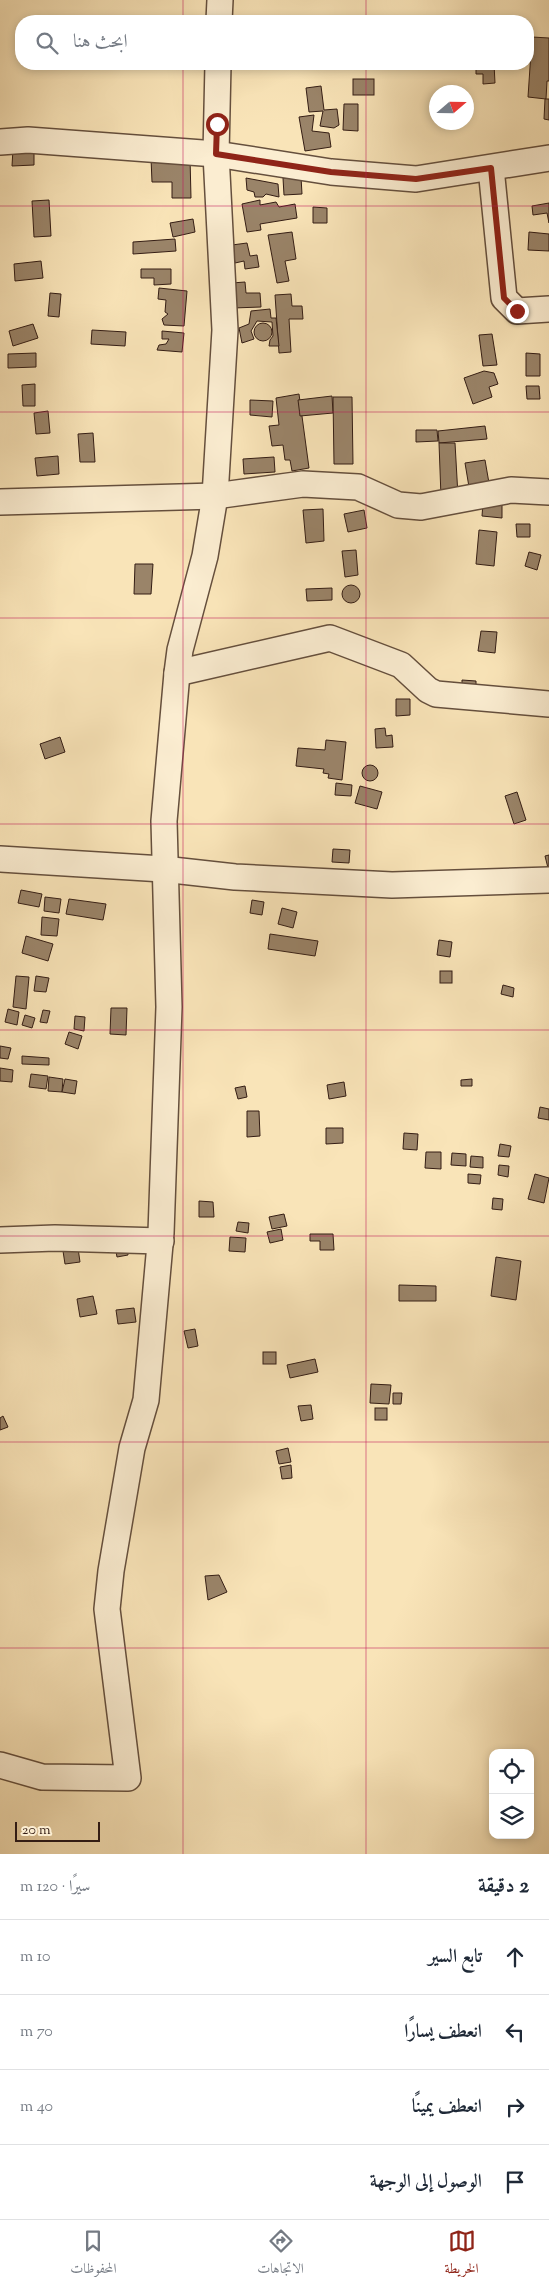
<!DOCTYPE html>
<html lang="ar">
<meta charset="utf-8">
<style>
:root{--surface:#fff;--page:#f2f2f3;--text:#1f2937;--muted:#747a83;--line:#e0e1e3;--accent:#8f2418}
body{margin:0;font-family:"Sorts Mill Goudy",Amiri,serif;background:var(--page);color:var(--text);direction:rtl}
.controls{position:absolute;right:15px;bottom:15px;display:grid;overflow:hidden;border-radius:10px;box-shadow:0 2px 8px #0003}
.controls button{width:45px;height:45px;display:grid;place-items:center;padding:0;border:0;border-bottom:1px solid var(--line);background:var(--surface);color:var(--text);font:25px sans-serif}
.compass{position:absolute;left:429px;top:85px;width:45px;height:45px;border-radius:50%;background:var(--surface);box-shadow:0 2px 8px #0003;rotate:70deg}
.scale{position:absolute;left:15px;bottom:12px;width:85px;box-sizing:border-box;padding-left:5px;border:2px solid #341d14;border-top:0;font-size:14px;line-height:18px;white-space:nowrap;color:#341d14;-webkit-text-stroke:4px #fbedd1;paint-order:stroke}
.stop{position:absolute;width:15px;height:15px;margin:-11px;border:4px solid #8f2418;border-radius:50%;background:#fff}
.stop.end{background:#8f2418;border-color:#fff;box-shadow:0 1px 5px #0008}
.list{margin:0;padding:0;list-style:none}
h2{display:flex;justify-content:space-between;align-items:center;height:65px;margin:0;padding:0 20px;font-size:21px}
h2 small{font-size:16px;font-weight:400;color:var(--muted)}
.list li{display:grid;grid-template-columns:32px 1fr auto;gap:15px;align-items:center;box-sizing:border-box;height:75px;padding:0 20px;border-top:1px solid var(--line)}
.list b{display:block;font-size:19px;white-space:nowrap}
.list em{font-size:16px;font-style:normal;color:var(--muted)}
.icon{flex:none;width:28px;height:28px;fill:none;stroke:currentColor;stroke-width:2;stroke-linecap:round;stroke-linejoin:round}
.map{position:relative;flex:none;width:549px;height:1854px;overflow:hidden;direction:ltr}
.search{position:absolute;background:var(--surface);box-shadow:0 2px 8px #0003;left:15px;right:15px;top:15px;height:55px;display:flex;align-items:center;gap:12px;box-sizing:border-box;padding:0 18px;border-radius:20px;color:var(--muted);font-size:19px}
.sheet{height:365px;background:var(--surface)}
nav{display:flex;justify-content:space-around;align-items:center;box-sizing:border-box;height:70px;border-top:1px solid var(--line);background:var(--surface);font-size:14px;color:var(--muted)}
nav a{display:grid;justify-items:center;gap:2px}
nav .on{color:var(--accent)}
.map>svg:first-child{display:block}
.building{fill:#9a8469;stroke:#341d14}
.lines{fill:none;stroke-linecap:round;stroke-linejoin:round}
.street-casing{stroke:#654f3d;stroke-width:28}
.street{stroke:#fbedd1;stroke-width:25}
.route{stroke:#8f2418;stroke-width:6}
.grid{fill:none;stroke:#c2185b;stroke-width:1;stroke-opacity:0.55}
</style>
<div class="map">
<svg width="549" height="1854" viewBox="0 0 549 1854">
<rect width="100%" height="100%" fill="#f9e4b8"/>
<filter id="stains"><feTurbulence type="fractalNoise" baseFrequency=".004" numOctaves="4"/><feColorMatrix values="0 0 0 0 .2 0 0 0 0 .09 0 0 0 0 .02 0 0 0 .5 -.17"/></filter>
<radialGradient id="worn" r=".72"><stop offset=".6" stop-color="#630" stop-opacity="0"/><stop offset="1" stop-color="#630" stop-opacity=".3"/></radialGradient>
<g class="building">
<polygon points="532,37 549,38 549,81 547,81 546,99 528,97"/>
<polygon points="111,64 143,64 143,65 111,66"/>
<polygon points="476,64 494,64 495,83 483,84 483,74 476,74"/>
<rect x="353" y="79" width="21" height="16"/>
<polygon points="321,86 324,110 337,109 339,125 334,128 320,126 323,111 309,112 306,88"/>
<polygon points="545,99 549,99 549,120 544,119"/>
<polygon points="344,104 358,104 358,131 343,130"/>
<polygon points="314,115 312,131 329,133 331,147 305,151 299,117"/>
<polygon points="13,149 34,149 34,165 12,166"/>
<polygon points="151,158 190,158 191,198 172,198 172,182 152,182"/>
<polygon points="301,177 302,194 284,195 283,178"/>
<polygon points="246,178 278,184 279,197 266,194 263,197 255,197 254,192 247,190"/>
<polygon points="49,200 51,236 34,237 32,201"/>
<polygon points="260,200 260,205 276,202 279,207 295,204 297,218 260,224 261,230 247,232 242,204"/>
<polygon points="549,203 549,223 547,213 533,215 532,206"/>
<polygon points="313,207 327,208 327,223 313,223"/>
<polygon points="193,219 195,232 173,237 170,223"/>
<polygon points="292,232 296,259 285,261 289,281 277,283 268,235"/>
<polygon points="529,232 549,234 549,251 528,250"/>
<polygon points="175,239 176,251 133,254 133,242"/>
<polygon points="247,243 250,256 257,255 259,267 245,269 244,261 235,263 232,245"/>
<polygon points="41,261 43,278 15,281 14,264"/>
<polygon points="141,269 171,269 171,284 154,285 154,278 141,278"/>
<polygon points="245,282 246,293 260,293 261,307 233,308 232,283"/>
<polygon points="159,288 187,291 184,326 164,325 162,319 168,314 165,312 166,300 158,299"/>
<polygon points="50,293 61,294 59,317 48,316"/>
<polygon points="291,294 292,306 302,306 303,319 289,319 291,352 279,353 275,295"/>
<polygon points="270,309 271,318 276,318 279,346 269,346 270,340 273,336 272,322 257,321 251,331 254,339 242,343 239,328 249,324 251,311"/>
<circle cx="263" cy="332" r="9"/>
<polygon points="33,324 38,338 13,346 9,331"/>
<polygon points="92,330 126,332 125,346 91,344"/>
<polygon points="162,331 184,333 182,352 157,350 159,345 166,344 169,339 162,339"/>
<polygon points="492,334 497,365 483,366 479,335"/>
<polygon points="36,353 36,367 8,368 8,354"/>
<polygon points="526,353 540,354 540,376 526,376"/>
<polygon points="484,371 494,373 498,384 489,387 492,397 473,404 464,378"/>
<polygon points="35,384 35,406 23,406 22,385"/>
<polygon points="526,386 539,386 540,399 527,399"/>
<polygon points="299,394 309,468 292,471 290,460 285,460 283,445 272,446 269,426 279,425 276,398"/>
<polygon points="332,396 333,413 300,416 298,400"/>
<polygon points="333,397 352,397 353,464 334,464"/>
<polygon points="250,400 273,401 272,417 250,415"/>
<polygon points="48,411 50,433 36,434 34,413"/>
<polygon points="485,426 487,439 439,443 438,431"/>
<polygon points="416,430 437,430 438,441 416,442"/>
<polygon points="93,433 95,462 80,462 78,434"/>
<polygon points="439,443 455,443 458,496 441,497"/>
<polygon points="58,456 59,474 37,476 35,458"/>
<polygon points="274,457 275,472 244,474 243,459"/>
<polygon points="485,460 489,483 469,487 465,463"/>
<polygon points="483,503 502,505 502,518 482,516"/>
<polygon points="323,509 324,541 306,543 303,510"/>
<polygon points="364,510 367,528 348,532 344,514"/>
<polygon points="516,524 530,524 530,537 517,537"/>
<polygon points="479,530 497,532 494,566 476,564"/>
<polygon points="356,550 358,575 345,577 342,551"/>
<polygon points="529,552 541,555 537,570 525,566"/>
<polygon points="135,564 153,564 151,594 134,594"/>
<circle cx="351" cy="594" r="9"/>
<polygon points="332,588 332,600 307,601 306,589"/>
<polygon points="481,631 497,632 495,653 478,651"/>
<polygon points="462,680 476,681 476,696 462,695"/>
<polygon points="396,699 410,699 410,715 396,716"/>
<polygon points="385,728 386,736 392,735 393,747 376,748 375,729"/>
<polygon points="60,737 65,752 45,759 40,744"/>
<polygon points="326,740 346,742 342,780 328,778 329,774 323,773 324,769 296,766 298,748 325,750"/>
<circle cx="370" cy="773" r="8"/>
<polygon points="336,783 352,785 351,796 335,795"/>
<polygon points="360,786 382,792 377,809 355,803"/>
<polygon points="517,792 526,820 514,824 505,796"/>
<polygon points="333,849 350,850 349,863 332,862"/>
<polygon points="549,855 549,872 545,856"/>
<polygon points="21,890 42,894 39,907 18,903"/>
<polygon points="45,897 61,899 59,913 44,911"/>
<polygon points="69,899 106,904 103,920 66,914"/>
<polygon points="252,900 264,902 262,915 250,913"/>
<polygon points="282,908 297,912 293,928 278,924"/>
<polygon points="42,917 59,919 57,936 41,935"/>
<polygon points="270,934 318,941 315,956 268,949"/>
<polygon points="26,936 53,944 48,961 22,953"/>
<polygon points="439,940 452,942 450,957 437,955"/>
<rect x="440" y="971" width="12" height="12"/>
<polygon points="16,976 29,977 26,1009 13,1007"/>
<polygon points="36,976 49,978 46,992 34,991"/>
<polygon points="503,985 514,988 513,997 501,994"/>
<polygon points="111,1008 127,1008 126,1035 110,1034"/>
<polygon points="8,1009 19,1012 17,1025 5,1022"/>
<polygon points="43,1010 50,1011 47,1023 40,1022"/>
<polygon points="25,1015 35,1018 32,1028 22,1025"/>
<polygon points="75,1016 85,1017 84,1031 74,1029"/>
<polygon points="69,1032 82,1036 78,1049 65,1044"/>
<polygon points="0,1046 11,1048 8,1059 0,1058"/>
<polygon points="22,1056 49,1058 49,1065 22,1064"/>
<polygon points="0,1068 13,1070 12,1082 0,1081"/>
<polygon points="31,1074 48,1076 46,1089 29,1087"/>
<polygon points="49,1077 63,1079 62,1092 48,1091"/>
<polygon points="65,1079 77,1081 75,1094 62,1092"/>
<polygon points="472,1079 472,1086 461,1086 461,1080"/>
<polygon points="344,1082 346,1096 329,1099 327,1085"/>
<polygon points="245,1086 247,1097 238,1099 235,1088"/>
<polygon points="540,1107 549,1109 549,1120 538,1118"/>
<polygon points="247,1111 259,1111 260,1136 247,1137"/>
<polygon points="326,1128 343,1128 343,1143 326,1144"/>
<polygon points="404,1133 418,1134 417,1150 403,1149"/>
<polygon points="500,1144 511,1146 509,1157 498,1156"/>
<polygon points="426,1152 441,1152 441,1169 425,1168"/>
<polygon points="452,1153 466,1154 466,1166 451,1165"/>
<polygon points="471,1156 483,1157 483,1168 470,1167"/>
<polygon points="499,1165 509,1166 508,1177 498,1175"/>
<polygon points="468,1174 481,1175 480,1184 468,1183"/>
<polygon points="535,1174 549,1178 544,1203 528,1199"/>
<polygon points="493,1198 503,1199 502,1210 492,1209"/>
<polygon points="199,1201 213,1202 214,1217 199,1217"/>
<polygon points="284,1214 287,1226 272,1229 269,1217"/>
<polygon points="238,1222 249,1223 248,1233 236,1231"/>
<polygon points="281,1229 283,1240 270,1243 267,1232"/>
<polygon points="310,1234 333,1234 334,1250 320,1250 320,1241 310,1241"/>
<polygon points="230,1237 246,1238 245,1252 229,1251"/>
<polygon points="127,1244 128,1255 117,1257 115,1246"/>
<polygon points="78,1248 80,1262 65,1264 63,1251"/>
<polygon points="496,1257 521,1261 516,1300 491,1296"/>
<polygon points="399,1285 436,1286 436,1301 399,1301"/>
<polygon points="93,1296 97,1314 80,1317 77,1299"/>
<polygon points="134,1308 136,1322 118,1324 116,1310"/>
<polygon points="195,1329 198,1346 188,1348 184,1331"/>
<rect x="263" y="1352" width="13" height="12"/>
<polygon points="315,1359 318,1372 290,1378 287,1365"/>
<polygon points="371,1384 391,1385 389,1404 370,1403"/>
<polygon points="393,1393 402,1393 401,1404 393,1404"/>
<polygon points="311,1405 313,1419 301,1421 298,1406"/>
<rect x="375" y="1408" width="12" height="12"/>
<polygon points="3,1416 8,1427 0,1430 0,1418"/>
<polygon points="288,1448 291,1462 279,1464 276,1451"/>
<polygon points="291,1465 292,1478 282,1479 280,1467"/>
<polygon points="219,1575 227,1592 208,1600 205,1576"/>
</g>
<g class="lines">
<defs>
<g id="street">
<polyline points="219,21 220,0"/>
<polyline points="0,142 28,140 216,154 331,172 416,179 549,158"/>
<polyline points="491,168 504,298 517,311 549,309"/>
<polyline points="0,502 215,496 303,484 358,487 398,505 421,507 511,490 549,492"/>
<polyline points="177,673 330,638 401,665 428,690 436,694 549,704"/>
<polyline points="0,859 163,869 235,877 392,885 549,880"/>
<polyline points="0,1240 55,1238 161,1241"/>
<polyline points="0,1765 42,1777 128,1778 107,1609 111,1571 132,1448 146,1400 161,1233 169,1007 164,821 177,673 180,650 205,556 215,496 225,330 216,154 218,64"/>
</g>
</defs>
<use href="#street" class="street-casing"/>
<use href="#street" class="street"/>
</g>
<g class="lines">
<polyline class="route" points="217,124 216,154 331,172 416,179 491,168 504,298 517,311"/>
</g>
<path class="grid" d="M183,0V21M366,0V21M183,64V1854M366,64V1854M0,206H549M0,412H549M0,618H549M0,824H549M0,1030H549M0,1236H549M0,1442H549M0,1648H549"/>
<rect width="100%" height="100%" filter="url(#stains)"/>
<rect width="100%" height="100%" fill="url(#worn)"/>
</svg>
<div class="controls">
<button><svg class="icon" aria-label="locate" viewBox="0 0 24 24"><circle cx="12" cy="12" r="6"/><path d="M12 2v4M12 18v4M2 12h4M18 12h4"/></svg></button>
<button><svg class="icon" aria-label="layers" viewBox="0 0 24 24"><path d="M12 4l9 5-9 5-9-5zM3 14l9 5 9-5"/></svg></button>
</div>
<svg class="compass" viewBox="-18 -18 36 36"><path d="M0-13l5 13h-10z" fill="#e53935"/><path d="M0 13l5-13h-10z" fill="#747a83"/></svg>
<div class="scale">20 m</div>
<div class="stop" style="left:217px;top:124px"></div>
<div class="stop end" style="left:517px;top:311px"></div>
<div class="search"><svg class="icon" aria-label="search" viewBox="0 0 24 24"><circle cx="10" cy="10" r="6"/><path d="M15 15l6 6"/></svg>ابحث هنا</div>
</div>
<section class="sheet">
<h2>2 دقيقة<small>سيرًا · 120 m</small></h2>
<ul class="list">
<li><svg class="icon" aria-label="ahead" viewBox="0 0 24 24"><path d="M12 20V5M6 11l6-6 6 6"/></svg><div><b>تابع السير</b></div><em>10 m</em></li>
<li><svg class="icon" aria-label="left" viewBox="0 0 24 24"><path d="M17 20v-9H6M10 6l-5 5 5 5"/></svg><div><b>انعطف يسارًا</b></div><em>70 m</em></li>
<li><svg class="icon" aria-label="right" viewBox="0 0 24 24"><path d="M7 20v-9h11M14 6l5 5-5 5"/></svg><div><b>انعطف يمينًا</b></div><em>40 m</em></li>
<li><svg class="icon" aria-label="arrive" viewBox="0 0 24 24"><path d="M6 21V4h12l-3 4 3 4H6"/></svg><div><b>الوصول إلى الوجهة</b></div></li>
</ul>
</section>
<nav>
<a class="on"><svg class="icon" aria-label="map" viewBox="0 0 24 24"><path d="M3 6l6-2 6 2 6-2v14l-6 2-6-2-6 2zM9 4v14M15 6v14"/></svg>الخريطة</a>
<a><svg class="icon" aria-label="directions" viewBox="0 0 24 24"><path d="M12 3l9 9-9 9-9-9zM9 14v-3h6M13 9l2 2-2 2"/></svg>الاتجاهات</a>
<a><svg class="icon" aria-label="saved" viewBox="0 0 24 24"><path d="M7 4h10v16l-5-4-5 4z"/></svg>المحفوظات</a>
</nav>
